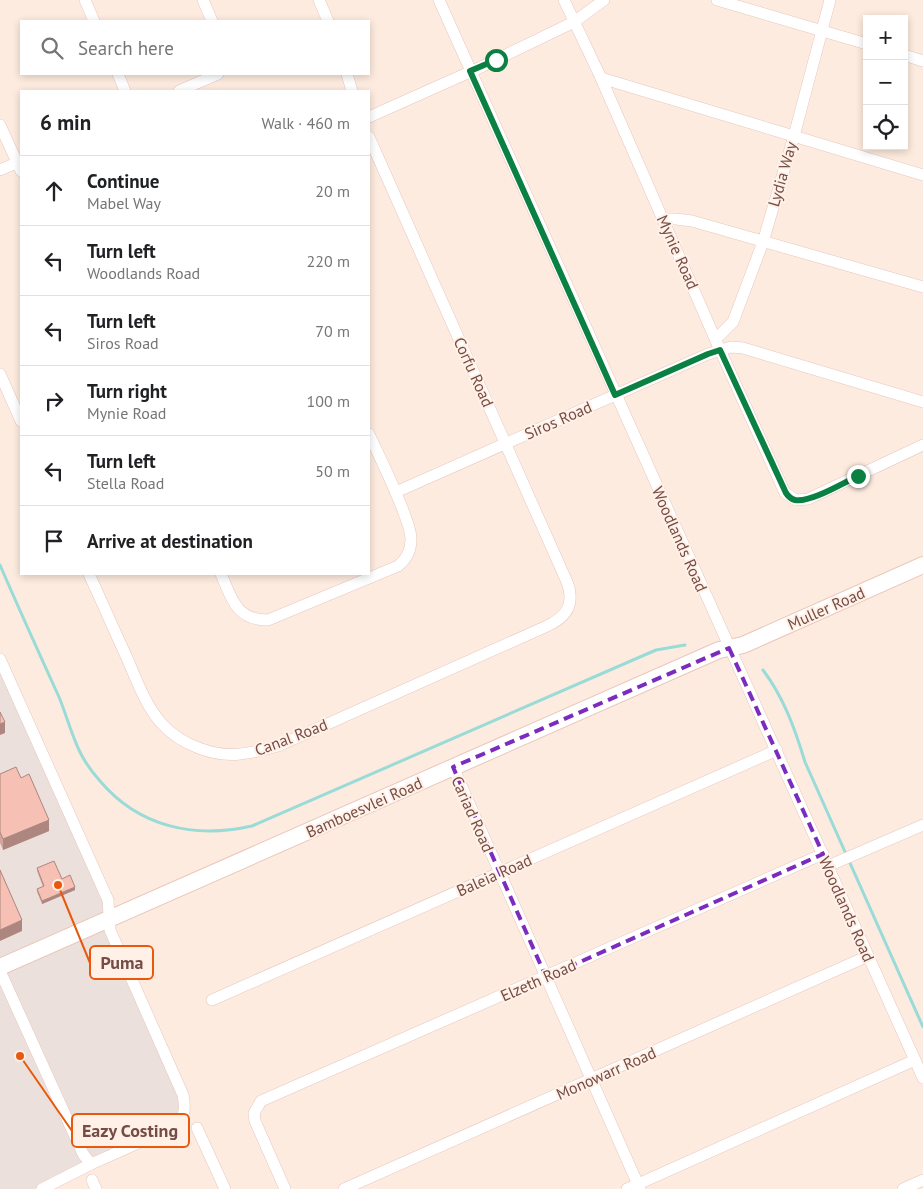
<!DOCTYPE html>
<meta charset="utf-8">
<style>
:root{--surface:#fff;--page:#f6f6f6;--text:#202124;--muted:#757577;--line:#e0e0e0}
body{margin:0;font-family:"PT Sans",sans-serif;background:var(--page);color:var(--text)}
.controls{position:absolute;right:15px;top:15px;display:grid;overflow:hidden;border-radius:0px;box-shadow:0 2px 8px #0003}
.controls button{width:45px;height:45px;display:grid;place-items:center;padding:0;border:0;border-bottom:1px solid var(--line);background:var(--surface);color:var(--text);font:25px sans-serif}
.stop{position:absolute;width:15px;height:15px;margin:-11px;border:4px solid #0b8043;border-radius:50%;background:#fff}
.stop.end{background:#0b8043;border-color:#fff;box-shadow:0 1px 5px #0008}
.list{margin:0;padding:0;list-style:none}
h2{display:flex;justify-content:space-between;align-items:center;height:65px;margin:0;padding:0 20px;font-size:21px}
h2 small{font-size:16px;font-weight:400;color:var(--muted)}
.list li{display:grid;grid-template-columns:32px 1fr auto;gap:15px;align-items:center;box-sizing:border-box;height:70px;padding:0 20px;border-top:1px solid var(--line)}
.list b{display:block;font-size:19px;white-space:nowrap}
.list p{margin:0;font-size:16px;white-space:nowrap;color:var(--muted)}
.list em{font-size:16px;font-style:normal;color:var(--muted)}
.icon{flex:none;width:28px;height:28px;fill:none;stroke:currentColor;stroke-width:2;stroke-linecap:round;stroke-linejoin:round}
.map{position:relative;flex:none;width:923px;height:1189px;overflow:hidden}
.search{position:absolute;background:var(--surface);box-shadow:0 2px 8px #0003;left:20px;top:20px;width:350px;height:55px;display:flex;align-items:center;gap:12px;box-sizing:border-box;padding:0 18px;border-radius:0px;color:var(--muted);font-size:19px}
.panel{position:absolute;background:var(--surface);box-shadow:0 2px 8px #0003;left:20px;top:90px;width:350px;height:485px;border-radius:0px}
.map>svg:first-child{display:block}
.industrial{fill:#ece0dc}
.lines{fill:none;stroke-linecap:round;stroke-linejoin:round}
.stream{stroke:#98dbd7;stroke-width:3}
.street-casing{stroke:#e5c7be;stroke-width:12}
.secondary-casing{stroke:#eac6ba;stroke-width:18}
.street{stroke:#fff;stroke-width:11}
.secondary{stroke:#fff;stroke-width:16}
.wall{fill:#d4a59c}
.shaded-wall{fill:#ac867f}
.building{fill:#f6c0b5;stroke:#ac867f}
.route{stroke:#0b8043;stroke-width:6}
.marked{fill:none;stroke:#7b2cbf;stroke-width:4;stroke-dasharray:10 6;stroke-linejoin:round}
.labels{text-anchor:middle;stroke-width:4;stroke-linejoin:round;paint-order:stroke}
.street-label{font-size:16px;fill:#764c45;stroke:#fff1e7}
.leader{fill:none;stroke:#e8590c;stroke-width:2}
.callout-dot{fill:#e8590c;stroke:#fff1e7;stroke-width:2}
.callout{fill:#fff1e7;stroke:#e8590c;stroke-width:2}
.callout-label{font-size:18px;text-anchor:middle;font-weight:bold;fill:#764c45}
</style>
<div class="map">
<svg width="923" height="1189" viewBox="0 0 923 1189">
<rect width="100%" height="100%" fill="#feebdf"/>
<polygon class="industrial" points="0,655 111,919 185,1116 39,1189 0,1189"/>
<g class="lines">
<g class="stream">
<path d="M0,565C19,609 39,653 59,697C66,714 71,733 79,750C84,761 92,772 100,781C139,827 194,839 252,826L656,650L685,645"/>
<path d="M763,670C784,698 795,729 805,762L923,1027"/>
</g>
<defs>
<g id="street">
<polyline points="85,0 94,21"/>
<polyline points="203,0 212,21"/>
<polyline points="319,0 328,21"/>
<polyline points="439,0 923,1078"/>
<polyline points="564,0 601,78 720,350 785,493 796,500 808,499 923,445"/>
<polyline points="717,0 867,44"/>
<polyline points="904,55 923,61"/>
<polyline points="118,74 125,91"/>
<polyline points="347,74 352,91"/>
<polyline points="601,78 923,175"/>
<polyline points="179,91 218,74"/>
<polyline points="369,117 481,67 574,22 604,0"/>
<polyline points="0,125 21,171"/>
<polyline points="0,170 21,161"/>
<polyline points="663,219 676,219 692,221 923,287"/>
<polyline points="716,339 733,322 763,242 794,136 830,0"/>
<polyline points="0,374 21,421"/>
<polyline points="396,492 708,354 731,347 743,348 923,402"/>
<path d="M89,574C102,602 114,630 127,658C137,681 146,707 163,725C182,745 214,757 240,754C253,753 266,749 278,746L547,626C567,617 575,603 567,582L369,137"/>
<path d="M221,574C232,599 236,620 268,620L398,566C407,559 411,551 411,539C411,531 407,521 404,513C394,486 381,460 369,434"/>
<path d="M0,659L108,900L110,930L183,1095C186,1110 185,1118 172,1128L91,1164L42,1189"/>
<polyline points="453,767 640,1189"/>
<polyline points="828,866 923,825"/>
<polyline points="0,971 83,1154 91,1164"/>
<polyline points="212,1000 777,750"/>
<polyline points="197,1128 225,1189"/>
<polyline points="92,1180 96,1189"/>
<polyline points="285,1189 255,1121 254,1113 261,1101 823,854"/>
<polyline points="344,1189 868,956"/>
<polyline points="627,1189 915,1060"/>
<polyline points="903,1189 923,1180"/>
</g>
<polyline id="secondary" points="0,967 719,650 743,645 923,565"/>
</defs>
<use href="#street" class="street-casing"/>
<use href="#secondary" class="secondary-casing"/>
<use href="#street" class="street"/>
<use href="#secondary" class="secondary"/>
</g>
<g class="wall">
<polygon points="0,774 21,778 49,831 3,850 0,843"/>
<polygon points="37,868 62,879 75,890 42,904 37,892 37,889 43,887 37,871"/>
</g>
<g class="shaded-wall">
<polygon points="5,722 5,733 0,735 0,724"/>
<polygon points="49,820 49,831 3,850 3,839"/>
<polygon points="75,887 75,890 42,904 42,901"/>
<polygon points="22,920 22,931 0,941 0,930"/>
</g>
<g class="building">
<polygon points="0,712 5,722 0,724"/>
<polygon points="16,767 21,778 29,774 49,820 3,839 0,832 0,774"/>
<polygon points="54,861 62,879 70,875 75,887 42,901 37,889 44,886 37,868"/>
<polygon points="0,870 22,920 0,930"/>
</g>
<g class="lines">
<path class="route" d="M496,60L470,71L615,395L708,354L720,350L786,493C788,496 791,499 795,500C810,503 843,483 858,476"/>
</g>
<path class="marked" d="M729,648L823,854L546,977L453,767Z"/>
<g class="labels">
<g class="street-label">
<text transform="translate(782 174) rotate(-74)" y="6">Lydia Way</text>
<text transform="translate(678 252) rotate(66)" y="6">Mynie Road</text>
<text transform="translate(474 372) rotate(66)" y="6">Corfu Road</text>
<text transform="translate(558 420) rotate(-24)" y="6">Siros Road</text>
<text transform="translate(680 539) rotate(66)" y="6">Woodlands Road</text>
<text transform="translate(826 608) rotate(-24)" y="6">Muller Road</text>
<text transform="translate(291 737) rotate(-21)" y="6">Canal Road</text>
<text transform="translate(364 807) rotate(-24)" y="6">Bamboesvlei Road</text>
<text transform="translate(473 814) rotate(66)" y="6">Cariad Road</text>
<text transform="translate(494 875) rotate(-24)" y="6">Baleia Road</text>
<text transform="translate(847 909) rotate(66)" y="6">Woodlands Road</text>
<text transform="translate(538 980) rotate(-24)" y="6">Elzeth Road</text>
<text transform="translate(606 1073) rotate(-24)" y="6">Monowarr Road</text>
</g>
</g>
<path class="leader" d="M58 885L90 963M20 1056L72 1131"/>
<g class="callout-dot">
<circle cx="58" cy="885" r="5"/>
<circle cx="20" cy="1056" r="5"/>
</g>
<g class="callout">
<rect x="90" y="946" width="63" height="33" rx="5"/>
<rect x="72" y="1114" width="117" height="33" rx="5"/>
</g>
<g class="callout-label">
<text x="122" y="969">Puma</text>
<text x="130" y="1137">Eazy Costing</text>
</g>
</svg>
<div class="controls">
<button>+</button>
<button>−</button>
<button><svg class="icon" aria-label="locate" viewBox="0 0 24 24"><circle cx="12" cy="12" r="6"/><path d="M12 2v4M12 18v4M2 12h4M18 12h4"/></svg></button>
</div>
<div class="stop" style="left:496px;top:60px"></div>
<div class="stop end" style="left:858px;top:476px"></div>
<div class="search"><svg class="icon" aria-label="search" viewBox="0 0 24 24"><circle cx="10" cy="10" r="6"/><path d="M15 15l6 6"/></svg>Search here</div>
<section class="panel">
<h2>6 min<small>Walk · 460 m</small></h2>
<ul class="list">
<li><svg class="icon" aria-label="ahead" viewBox="0 0 24 24"><path d="M12 20V5M6 11l6-6 6 6"/></svg><div><b>Continue</b><p>Mabel Way</p></div><em>20 m</em></li>
<li><svg class="icon" aria-label="left" viewBox="0 0 24 24"><path d="M17 20v-9H6M10 6l-5 5 5 5"/></svg><div><b>Turn left</b><p>Woodlands Road</p></div><em>220 m</em></li>
<li><svg class="icon" aria-label="left" viewBox="0 0 24 24"><path d="M17 20v-9H6M10 6l-5 5 5 5"/></svg><div><b>Turn left</b><p>Siros Road</p></div><em>70 m</em></li>
<li><svg class="icon" aria-label="right" viewBox="0 0 24 24"><path d="M7 20v-9h11M14 6l5 5-5 5"/></svg><div><b>Turn right</b><p>Mynie Road</p></div><em>100 m</em></li>
<li><svg class="icon" aria-label="left" viewBox="0 0 24 24"><path d="M17 20v-9H6M10 6l-5 5 5 5"/></svg><div><b>Turn left</b><p>Stella Road</p></div><em>50 m</em></li>
<li><svg class="icon" aria-label="arrive" viewBox="0 0 24 24"><path d="M6 21V4h12l-3 4 3 4H6"/></svg><div><b>Arrive at destination</b></div></li>
</ul>
</section>
</div>
